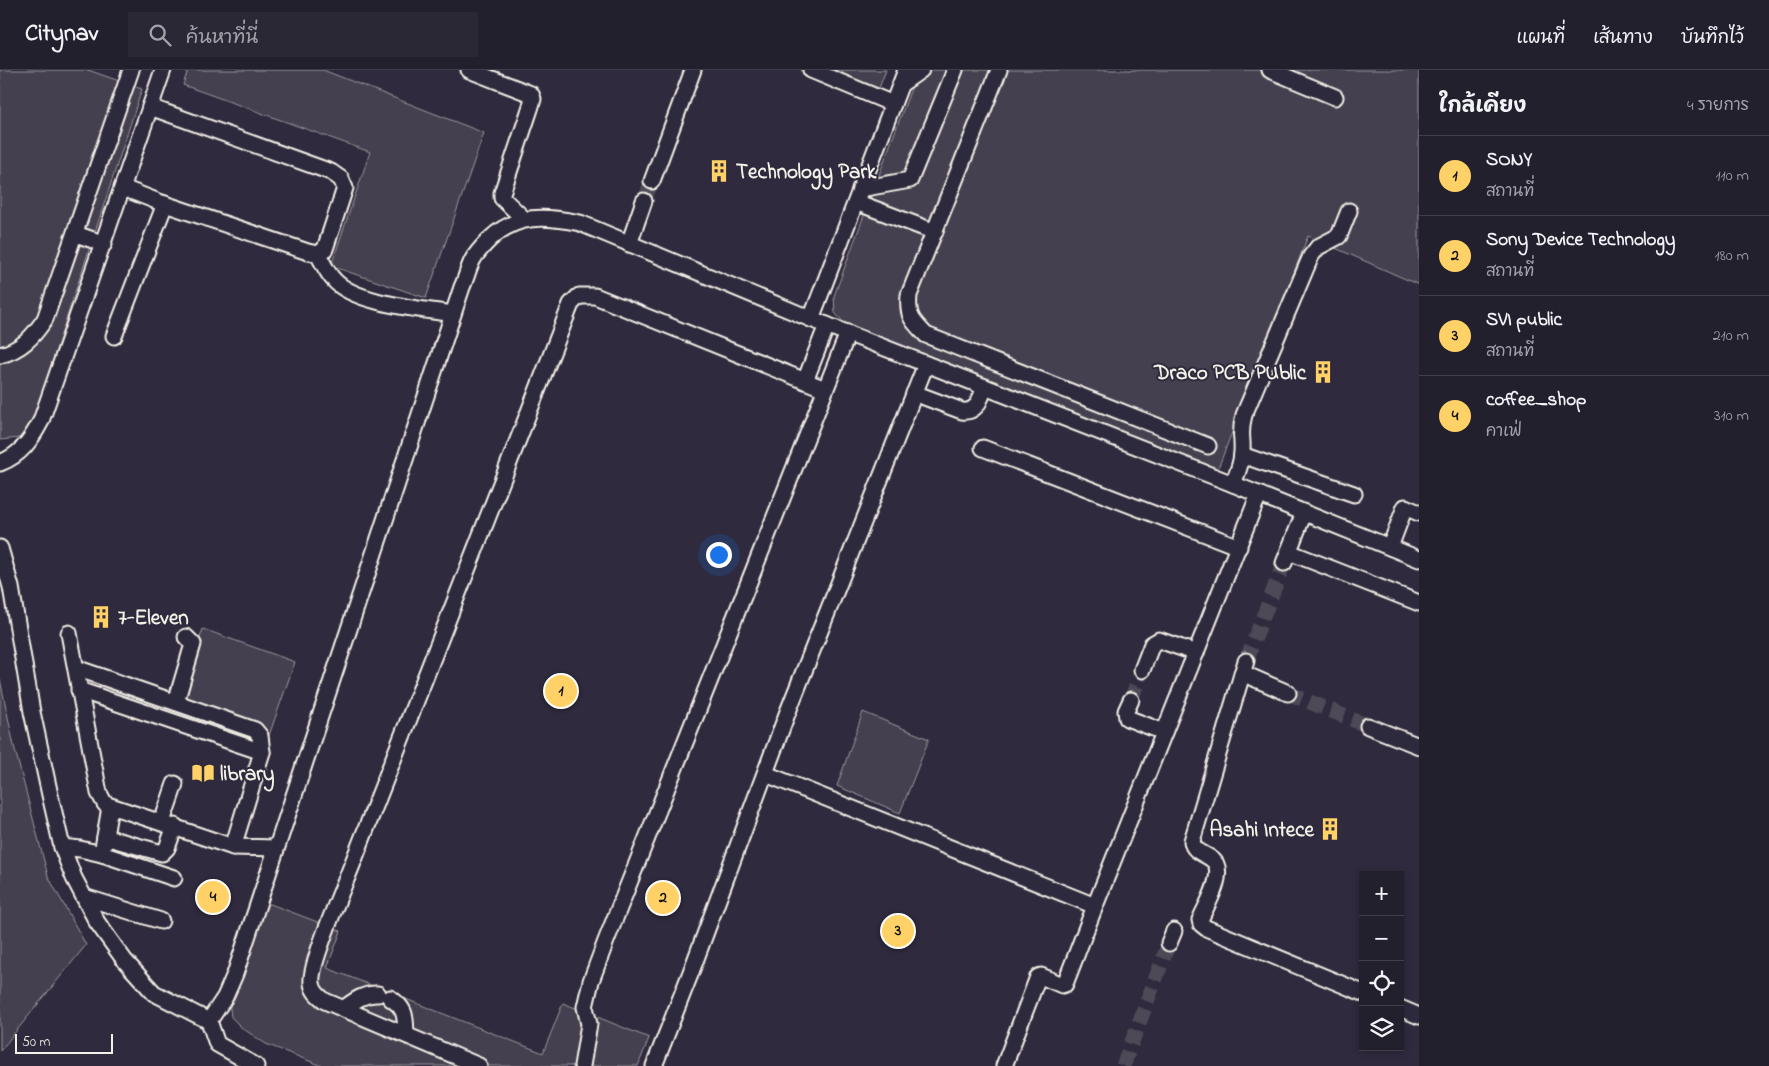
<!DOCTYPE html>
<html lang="th">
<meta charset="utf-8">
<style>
:root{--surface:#23202e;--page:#2b2836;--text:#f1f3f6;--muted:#a3a3aa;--line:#403e4a;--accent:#ffd166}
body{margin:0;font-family:"Indie Flower","Playpen Sans Thai",sans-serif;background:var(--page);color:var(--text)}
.controls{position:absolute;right:15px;bottom:15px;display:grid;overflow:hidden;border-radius:0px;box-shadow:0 2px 8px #0003}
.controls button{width:45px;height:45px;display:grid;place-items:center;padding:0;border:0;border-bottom:1px solid var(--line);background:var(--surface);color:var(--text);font:25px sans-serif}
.scale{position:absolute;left:15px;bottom:12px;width:98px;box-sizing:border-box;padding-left:5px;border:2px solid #f4f1e8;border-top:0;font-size:14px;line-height:18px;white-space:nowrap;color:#f4f1e8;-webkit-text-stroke:4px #2f2a3d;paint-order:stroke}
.you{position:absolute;left:718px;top:484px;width:18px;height:18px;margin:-12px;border:4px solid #fff;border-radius:50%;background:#1a73e8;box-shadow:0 0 0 8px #1a73e833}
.badge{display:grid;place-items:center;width:32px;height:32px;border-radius:50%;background:var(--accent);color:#111;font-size:16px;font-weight:700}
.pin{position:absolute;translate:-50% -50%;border:2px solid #fff;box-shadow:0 1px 5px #0006}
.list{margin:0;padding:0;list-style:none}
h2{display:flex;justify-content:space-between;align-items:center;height:65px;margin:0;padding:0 20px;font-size:21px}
h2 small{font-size:16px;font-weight:400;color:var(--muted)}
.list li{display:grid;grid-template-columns:32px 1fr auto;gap:15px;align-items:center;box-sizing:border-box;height:80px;padding:0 20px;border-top:1px solid var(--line)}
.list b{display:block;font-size:19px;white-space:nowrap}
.list p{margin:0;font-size:16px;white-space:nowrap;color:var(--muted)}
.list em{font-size:16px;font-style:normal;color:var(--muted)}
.icon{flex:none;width:28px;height:28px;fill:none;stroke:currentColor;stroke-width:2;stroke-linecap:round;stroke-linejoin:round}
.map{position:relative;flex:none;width:1419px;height:996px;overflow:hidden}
header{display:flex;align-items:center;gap:30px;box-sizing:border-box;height:70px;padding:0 25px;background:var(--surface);border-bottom:1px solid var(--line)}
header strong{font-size:24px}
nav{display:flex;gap:28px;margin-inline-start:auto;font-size:18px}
.search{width:350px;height:45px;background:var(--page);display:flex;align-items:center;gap:12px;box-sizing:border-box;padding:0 18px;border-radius:0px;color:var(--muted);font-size:19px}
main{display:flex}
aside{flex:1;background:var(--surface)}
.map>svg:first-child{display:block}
.green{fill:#454050;stroke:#9c989c}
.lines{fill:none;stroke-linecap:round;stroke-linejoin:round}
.minor-tunnel{stroke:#4d4857;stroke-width:15;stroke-dasharray:15 8;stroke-linecap:butt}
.minor-casing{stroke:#f4f1e8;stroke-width:19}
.minor{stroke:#2f2a3d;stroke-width:15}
.labels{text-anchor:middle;stroke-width:4;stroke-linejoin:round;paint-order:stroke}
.poi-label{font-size:21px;font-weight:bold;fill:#f4f1e8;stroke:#2f2a3d;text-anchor:start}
</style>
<header>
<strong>Citynav</strong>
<div class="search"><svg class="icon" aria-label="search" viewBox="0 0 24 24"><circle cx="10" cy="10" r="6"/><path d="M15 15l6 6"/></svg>ค้นหาที่นี่</div>
<nav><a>แผนที่</a><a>เส้นทาง</a><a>บันทึกไว้</a></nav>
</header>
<main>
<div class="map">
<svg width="1419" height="996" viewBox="0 0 1419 996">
<rect width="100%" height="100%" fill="#2f2a3d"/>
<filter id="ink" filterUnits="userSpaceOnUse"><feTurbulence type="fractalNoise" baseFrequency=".02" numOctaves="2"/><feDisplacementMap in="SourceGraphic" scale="10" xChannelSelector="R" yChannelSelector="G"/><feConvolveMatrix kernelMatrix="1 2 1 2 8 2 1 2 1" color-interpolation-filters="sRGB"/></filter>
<g filter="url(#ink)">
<g class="green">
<polygon points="0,0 88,0 142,19 31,356 20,368 0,370"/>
<polygon points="188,0 323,0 484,63 426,228 331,196 370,82 183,15"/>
<polygon points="832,0 886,0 879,18"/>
<polygon points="918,0 1419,0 1419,215 1308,166 1217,401 847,256 835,243 834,226"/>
<polygon points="203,559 295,592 267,671 175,638"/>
<polygon points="0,609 14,676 48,806 86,875 0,981"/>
<polygon points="863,642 929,669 900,743 837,716"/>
<polygon points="265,832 341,861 327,898 543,983 563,933 649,968 638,996 322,996 266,974 242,958 231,947 229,930"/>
</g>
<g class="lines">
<g class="minor-tunnel">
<polyline points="644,131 652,111"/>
<polyline points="1246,591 1284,493"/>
<polyline points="1288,623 1368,656"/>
<polyline points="1131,630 1142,600"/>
<polyline points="1123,996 1169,873"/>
</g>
<defs>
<g id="minor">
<polyline points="469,0 531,24 533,29 530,39 502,123 502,128 524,149"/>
<polyline points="811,0 893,34"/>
<path d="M999,0L909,225C907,246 912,251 926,265L1208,376"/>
<polyline points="1270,0 1335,27"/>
<polyline points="901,14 921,0"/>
<polyline points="652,111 693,0"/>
<polyline points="123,118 159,132 308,182 318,184 325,179 345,118 341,109 331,102 150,37"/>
<polyline points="860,119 910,110 955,0"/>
<polyline points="856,132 935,162"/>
<polyline points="76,164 104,174"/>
<polyline points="629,174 644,131"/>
<path d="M318,184C323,193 327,203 334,210C355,234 423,239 453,244"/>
<polyline points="811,249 906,0"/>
<polyline points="114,266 165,134"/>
<path d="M0,285C21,280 33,267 45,249L131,0"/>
<polyline points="805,311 827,255"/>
<path d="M914,323L962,341C978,343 980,328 985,317"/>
<polyline points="983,378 1239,477"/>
<polyline points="1242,385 1354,424"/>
<path d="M0,393C21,385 31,370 41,351L163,0"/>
<path d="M1233,414C1237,404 1242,393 1242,382C1243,366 1239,363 1244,345L1311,186L1318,177L1339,166L1349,141"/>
<polyline points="1390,477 1405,437 1419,443"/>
<polyline points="0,478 11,517 32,642 50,725 62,777 74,808 97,852 125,891 154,923 209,951 217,974 256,996"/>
<polyline points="1289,482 1419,533"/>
<polyline points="1284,493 1304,443"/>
<polyline points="69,563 99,723 105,734 233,777 276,778"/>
<path d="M1246,591L1192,771C1193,779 1198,781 1205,785C1209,787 1214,790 1216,794C1223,809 1206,836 1200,850L1201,854L1206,858L1363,923"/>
<polyline points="76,598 255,660 260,666 262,682 233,777"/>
<polyline points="1142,600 1152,574 1159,570 1196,583"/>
<polyline points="1242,603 1288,623"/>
<polyline points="79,620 262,682"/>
<polyline points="1131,630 1126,641 1127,648 1164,662"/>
<polyline points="176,632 193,574 186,567"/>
<polyline points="1368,656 1419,676"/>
<polyline points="766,704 1095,836 1065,914 1062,915 1041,906 1038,907 1004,996"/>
<polyline points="110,737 102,784 174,808"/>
<polyline points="162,752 175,714"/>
<polyline points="105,767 162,783 167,778 175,756"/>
<polyline points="62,777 80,779 102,784"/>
<polyline points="84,827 161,851"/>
<polyline points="1095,836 1259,424"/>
<polyline points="1169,873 1174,861"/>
<path d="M390,928C407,939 405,947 406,965"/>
<polyline points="1400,938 1419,946"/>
<path d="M343,939C354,931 364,923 378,924"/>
<path d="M209,951L225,927L235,904L462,217C466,209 468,199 472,191C476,183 483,176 489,170C516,143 546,146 580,153L811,249L1233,414L1419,489"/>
<path d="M479,996L325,931C319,926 313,922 312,913C309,895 344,816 352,795L571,234L579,226H595L825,319"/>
<polyline points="582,996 589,954 585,937 591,911 606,871 848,263"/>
<polyline points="654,996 691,902 787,644 926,294"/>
</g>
</defs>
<use href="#minor" class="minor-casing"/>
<use href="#minor" class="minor"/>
</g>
</g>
<defs>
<symbol id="building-bare" viewBox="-9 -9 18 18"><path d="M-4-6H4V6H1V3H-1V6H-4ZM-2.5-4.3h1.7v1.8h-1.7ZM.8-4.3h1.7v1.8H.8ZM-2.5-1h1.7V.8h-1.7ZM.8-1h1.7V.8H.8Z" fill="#ffd166" stroke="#2f2a3d" stroke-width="2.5" paint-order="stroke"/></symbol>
<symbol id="library-bare" viewBox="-9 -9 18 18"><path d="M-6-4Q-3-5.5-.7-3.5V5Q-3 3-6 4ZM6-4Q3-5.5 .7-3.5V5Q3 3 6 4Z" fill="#ffd166" stroke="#2f2a3d" stroke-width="2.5" paint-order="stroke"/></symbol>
</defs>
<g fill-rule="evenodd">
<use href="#building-bare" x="703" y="85" width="32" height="32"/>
<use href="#building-bare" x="1307" y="286" width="32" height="32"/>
<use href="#building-bare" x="85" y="531" width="32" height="32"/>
<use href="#library-bare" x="187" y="687" width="32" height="32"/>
<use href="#building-bare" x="1314" y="743" width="32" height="32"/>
</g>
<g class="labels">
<g class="poi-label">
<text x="736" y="108">Technology Park</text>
<text x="1306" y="309" text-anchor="end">Draco PCB PUblic</text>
<text x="118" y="554">7-Eleven</text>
<text x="220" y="710">library</text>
<text x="1314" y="766" text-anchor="end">Asahi Intece</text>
</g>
</g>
</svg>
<div class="controls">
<button>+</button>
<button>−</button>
<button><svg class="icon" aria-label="locate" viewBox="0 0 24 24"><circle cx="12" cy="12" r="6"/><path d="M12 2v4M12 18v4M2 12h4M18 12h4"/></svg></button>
<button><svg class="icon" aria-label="layers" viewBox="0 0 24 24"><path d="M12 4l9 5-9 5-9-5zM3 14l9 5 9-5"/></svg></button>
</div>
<div class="scale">50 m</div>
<div class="you"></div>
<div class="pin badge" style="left:561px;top:621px">1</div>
<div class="pin badge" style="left:663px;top:828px">2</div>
<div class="pin badge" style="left:898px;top:861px">3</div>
<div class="pin badge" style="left:213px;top:827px">4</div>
</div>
<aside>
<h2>ใกล้เคียง<small>4 รายการ</small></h2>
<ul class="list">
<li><span class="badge">1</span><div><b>SONY</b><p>สถานที่</p></div><em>110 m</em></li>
<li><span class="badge">2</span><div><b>Sony Device Technology</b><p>สถานที่</p></div><em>180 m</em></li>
<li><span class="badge">3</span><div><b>SVI public</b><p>สถานที่</p></div><em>210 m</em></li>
<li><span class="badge">4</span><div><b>coffee_shop</b><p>คาเฟ่</p></div><em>310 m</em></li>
</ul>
</aside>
</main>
